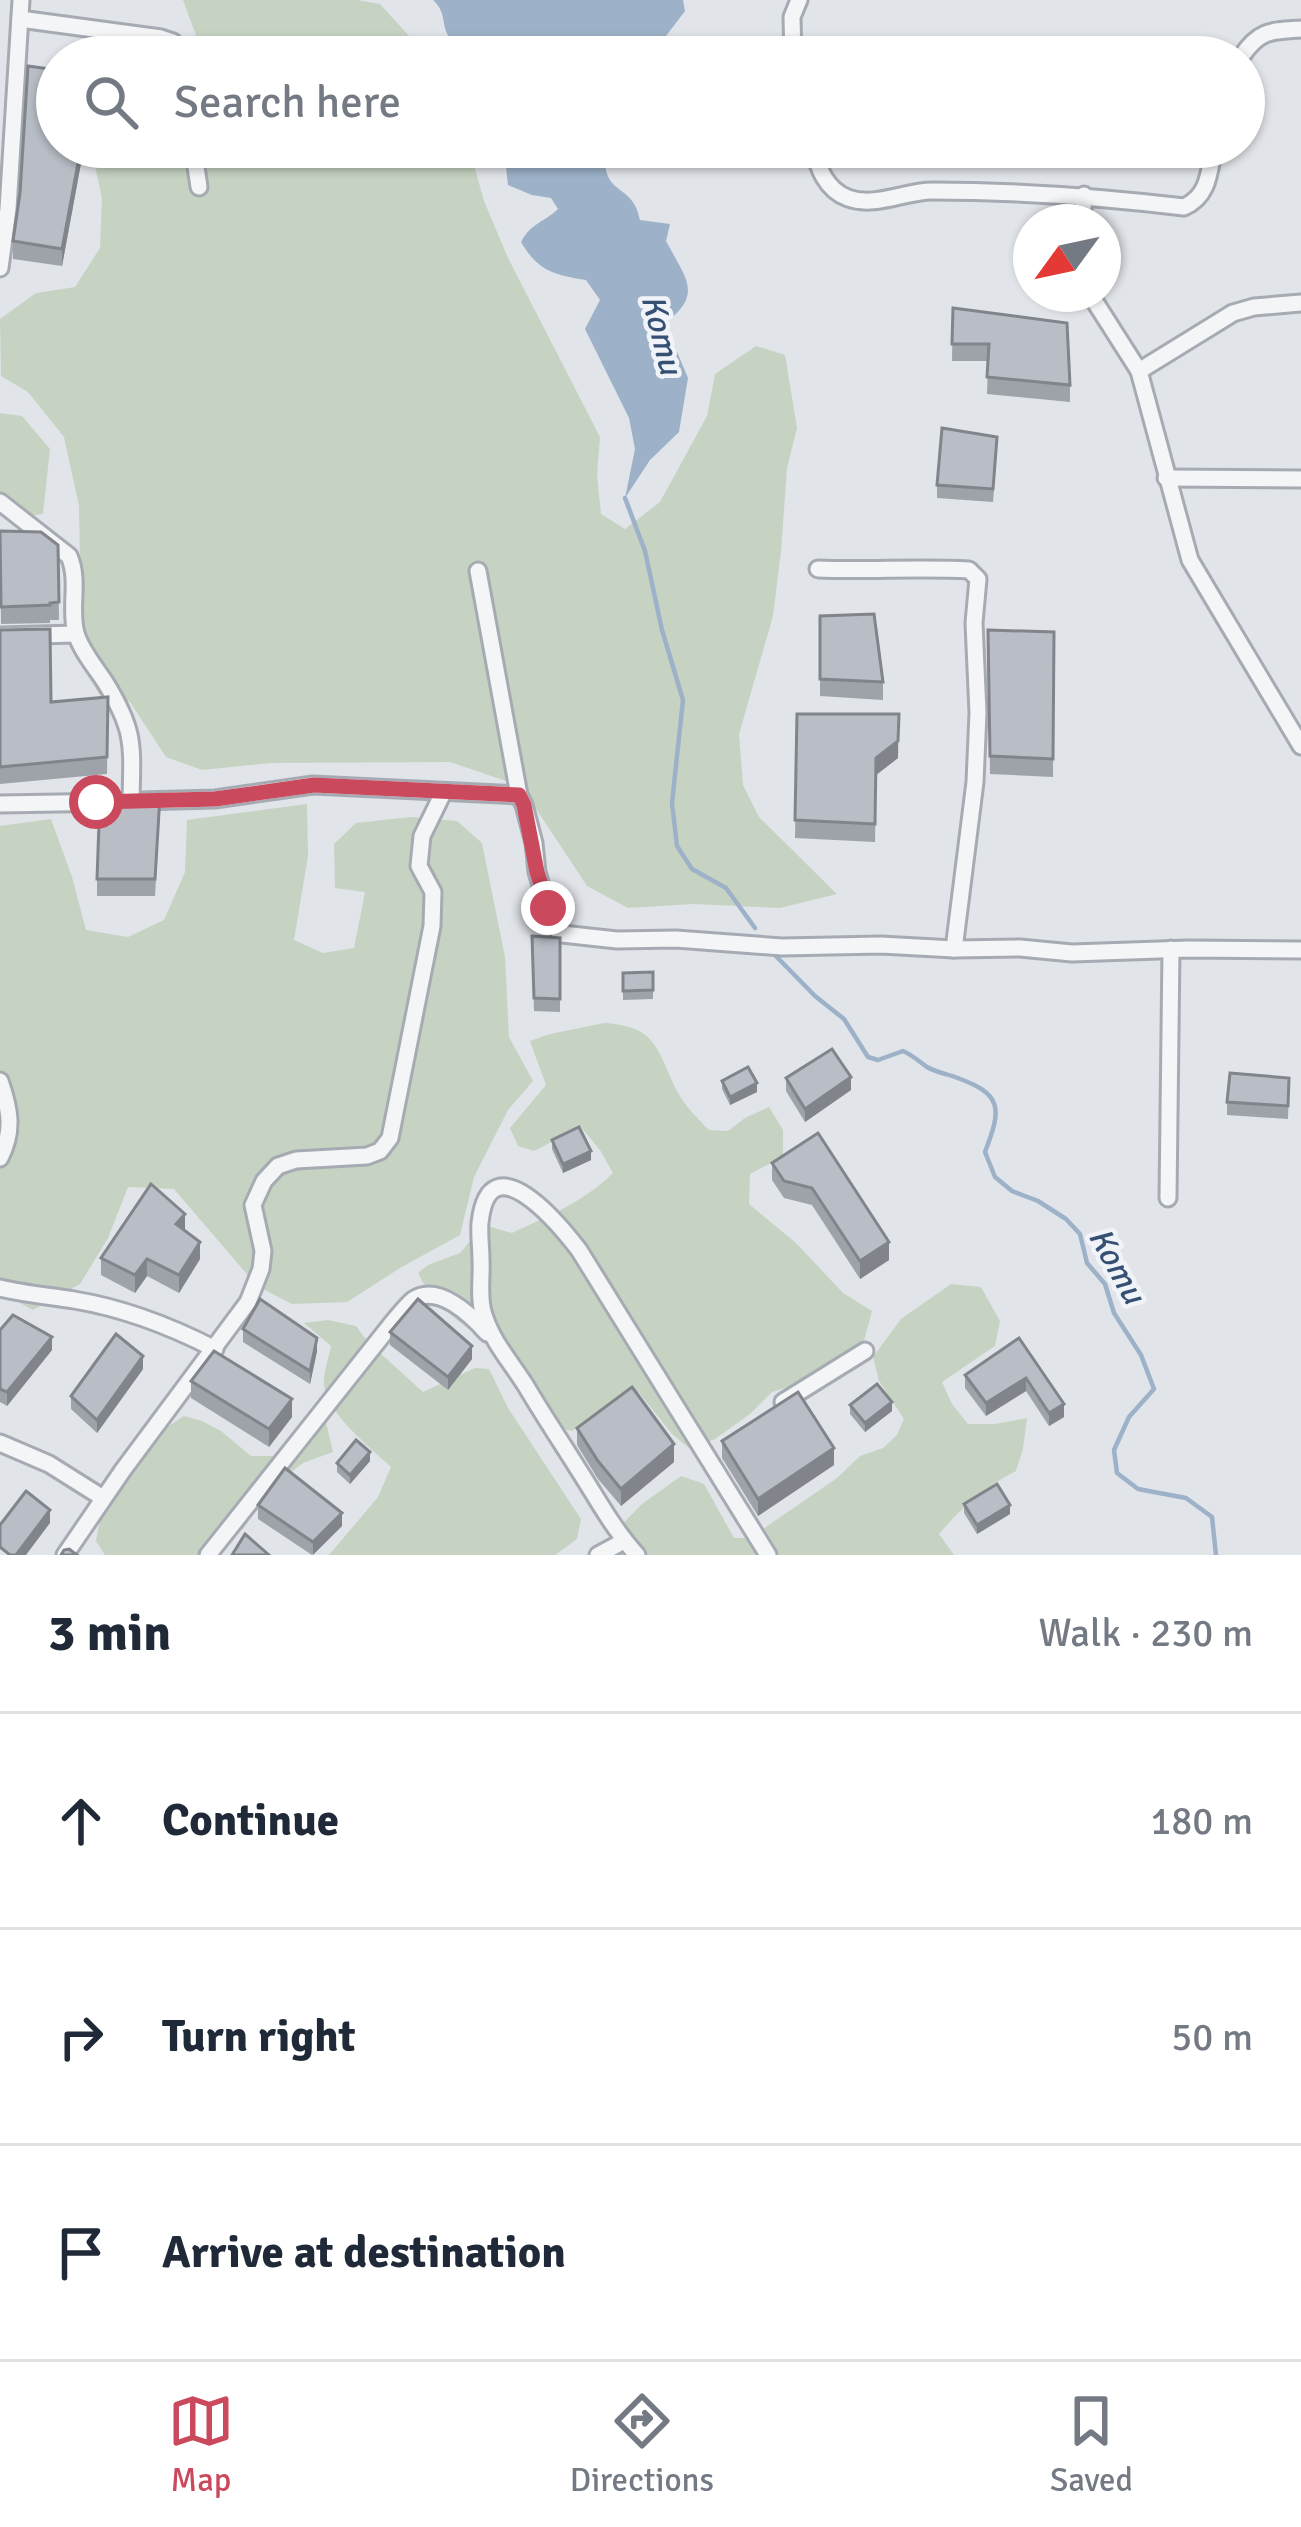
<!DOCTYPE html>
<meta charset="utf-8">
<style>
:root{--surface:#fff;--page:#f6f6f7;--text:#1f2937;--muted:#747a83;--line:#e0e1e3;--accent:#cb495c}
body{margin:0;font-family:Signika,sans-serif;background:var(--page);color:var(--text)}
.compass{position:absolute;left:1013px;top:204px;width:108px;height:108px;border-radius:50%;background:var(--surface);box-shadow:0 3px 9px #0004;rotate:237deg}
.stop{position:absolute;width:36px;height:36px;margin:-27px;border:9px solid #cb495c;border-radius:50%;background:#fff}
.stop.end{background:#cb495c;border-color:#fff;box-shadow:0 3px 12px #0008}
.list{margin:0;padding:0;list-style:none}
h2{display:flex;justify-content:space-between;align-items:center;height:156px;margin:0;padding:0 48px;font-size:51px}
h2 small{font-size:39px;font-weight:400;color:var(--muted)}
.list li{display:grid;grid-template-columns:78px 1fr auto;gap:36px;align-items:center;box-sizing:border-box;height:216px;padding:0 48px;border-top:3px solid var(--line)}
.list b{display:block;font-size:45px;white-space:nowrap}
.list em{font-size:39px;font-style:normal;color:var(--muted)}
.icon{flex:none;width:66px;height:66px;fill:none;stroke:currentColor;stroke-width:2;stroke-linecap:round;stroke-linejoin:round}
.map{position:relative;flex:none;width:1301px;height:1555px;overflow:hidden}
.search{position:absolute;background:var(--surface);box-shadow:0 3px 9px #0004;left:36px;right:36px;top:36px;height:132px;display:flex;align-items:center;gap:30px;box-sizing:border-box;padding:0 42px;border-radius:66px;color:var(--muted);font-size:45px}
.sheet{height:804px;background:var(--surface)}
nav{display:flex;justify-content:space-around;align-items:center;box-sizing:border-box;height:168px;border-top:3px solid var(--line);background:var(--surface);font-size:33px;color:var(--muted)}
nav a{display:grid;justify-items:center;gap:6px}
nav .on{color:var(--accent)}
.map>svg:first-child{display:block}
.green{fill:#c6d3c2}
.water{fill:#9db2c8}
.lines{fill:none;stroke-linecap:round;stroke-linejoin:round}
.stream{stroke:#9db2c8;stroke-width:4.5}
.minor-casing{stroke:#a6abb3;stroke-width:21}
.minor{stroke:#f3f5f7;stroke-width:15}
.wall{fill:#9ea3aa}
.shaded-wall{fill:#81848b}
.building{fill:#b8bdc6;stroke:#81848b;stroke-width:3}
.route{stroke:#cb495c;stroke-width:15}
.labels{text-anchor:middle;stroke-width:9;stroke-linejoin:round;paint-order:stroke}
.water-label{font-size:33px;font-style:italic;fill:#355073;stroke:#f0f3f7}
</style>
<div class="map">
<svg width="1301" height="1555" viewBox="0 0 1301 1555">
<rect width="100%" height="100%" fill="#e1e4e9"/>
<g class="green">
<polygon points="183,0 357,0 380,4 428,57 204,57"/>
<polygon points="91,147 113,147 141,165 164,147 469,147 484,201 508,258 600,437 597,475 601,514 625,529 660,502 707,416 715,374 756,346 785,355 797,428 787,468 781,551 773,616 739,734 743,785 759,817 837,894 780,908 693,904 628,908 587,886 521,786 450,762 271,763 202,770 166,757 130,702 100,695 82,667 79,506 64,437 28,392 1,376 0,319 36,293 75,287 100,248 102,199"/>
<polygon points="0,413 22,416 50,449 43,514 16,518 0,511"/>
<polygon points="307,804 308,856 294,940 323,953 354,948 365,892 335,888 334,844 356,823 411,817 457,821 482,843 505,957 509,1037 533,1081 508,1110 474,1177 460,1235 400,1268 347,1302 292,1304 257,1286 174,1189 128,1187 108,1238 80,1284 33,1310 0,1292 0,826 51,819 72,877 86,930 128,937 164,920 185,872 187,820"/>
<path d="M604,1023C658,1026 657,1051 677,1091C685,1106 697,1118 709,1130L728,1131L745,1118L769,1107L783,1130V1157L750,1174L749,1204L796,1243L843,1293L872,1311L864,1341L851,1357L803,1382L772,1392L750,1414L715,1439L689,1448L672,1434L639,1393L614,1401L572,1431L553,1427C547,1414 542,1395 533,1384C500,1340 441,1324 418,1273L428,1265L460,1253L484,1225L512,1233C548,1216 584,1202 613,1173L600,1150L581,1127L534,1151L518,1146L510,1128L546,1085L530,1041L550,1034Z"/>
<path d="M951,1284L981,1287L1000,1321L995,1346L942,1382L952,1404L968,1424H995L1027,1418L1023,1449L1016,1471C984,1487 962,1507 939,1534L954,1555H592L642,1504L681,1476L704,1484L734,1538H750L837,1478L860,1456L883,1448L897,1435L904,1419L879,1381L873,1357L901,1319Z"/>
<path d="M328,1320L356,1326L368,1342L423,1392L475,1368L489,1369L508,1408L581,1519L577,1539L555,1555H329L378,1497L391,1467C371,1448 327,1414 324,1385C323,1373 329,1357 331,1346L304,1323Z"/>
<polygon points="184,1416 202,1421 221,1431 251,1456 273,1456 293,1433 326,1422 333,1452 303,1463 267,1490 244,1528 218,1548 216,1555 105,1555 96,1541 101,1514 143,1443"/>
</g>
<g class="water">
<path d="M433,0H683L685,11L650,57H469L468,45C433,39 453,18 433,0Z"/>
<path d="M497,147H606C599,199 633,180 640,220L670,224L666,241C689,284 704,295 658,329L663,339L675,347L688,378L679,432L650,460L625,498L635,449L629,418L585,329L600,300L586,280C554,275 538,271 521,242C531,223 543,223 558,209L551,198L532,195L508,185L506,167Z"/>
</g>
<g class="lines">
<g class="stream">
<polyline points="625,498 645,551 662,630 683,700 672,803 677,846 692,869 726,888 755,928"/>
<path d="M771,951L815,996L844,1019L868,1057L878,1060L903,1051C914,1056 918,1061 927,1067C935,1072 947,1074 955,1077C1003,1094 1002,1108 985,1152L995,1177L1012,1191L1038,1201L1066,1219L1080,1234L1087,1263L1105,1284L1114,1313L1141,1355L1154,1389L1129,1417L1114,1450L1117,1473L1138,1489L1186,1498L1212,1517L1216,1555"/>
</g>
<defs>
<g id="minor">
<polyline points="20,19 161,38 173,42 180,57"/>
<polyline points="793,57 792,17 799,0"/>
<path d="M1241,57C1259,30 1270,31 1301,29"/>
<polyline points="193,147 199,187"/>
<path d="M813,147C818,168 826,190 848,198C875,208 905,191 932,191C1016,191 1100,197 1184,207C1209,196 1209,172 1214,147"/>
<polyline points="1082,222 1084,195"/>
<polyline points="0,268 8,209 21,0"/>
<polyline points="1090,294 1139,371 1190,560 1301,746"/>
<polyline points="1139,371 1233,313 1254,307 1301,303"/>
<polyline points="1166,478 1301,479"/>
<path d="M0,502L69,556C80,581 69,608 76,633C80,649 96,668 105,682C136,732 132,746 131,801"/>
<path d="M818,569C868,571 919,567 969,570L978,579L974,623L978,713L975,782L954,949"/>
<polyline points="478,571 519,795"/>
<polyline points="0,636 76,634"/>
<polyline points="141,801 215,799 313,785 519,795 524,805 534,843 537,872 553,926 562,934 617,940 676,939 782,947 881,945 954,949 1020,948 1072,953 1188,949 1301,950"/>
<polyline points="0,804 117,802"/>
<path d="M0,1081C10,1109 14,1131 0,1158"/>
<polyline points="1168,1198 1171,949"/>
<path d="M0,1288C25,1294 49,1296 74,1300C123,1308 172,1327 215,1349"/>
<polyline points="783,1402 865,1351"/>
<polyline points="0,1443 49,1464 103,1498"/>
<polyline points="65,1555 123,1470 248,1302 261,1269 263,1251 253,1205 264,1181 278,1166 296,1160 367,1156 380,1151 390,1138 432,926 433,892 419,866 422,836 443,793"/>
<path d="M208,1555L393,1322C399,1315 406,1306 413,1300C438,1283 471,1315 487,1333"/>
<polyline points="598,1555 624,1541"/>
<path d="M637,1555C614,1530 598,1500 580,1472C562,1443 543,1415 526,1386C511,1362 493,1343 484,1315C478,1299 482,1278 481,1260C481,1248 479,1235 480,1223C489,1139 559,1224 579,1250L768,1555"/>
</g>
</defs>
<use href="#minor" class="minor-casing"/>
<use href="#minor" class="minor"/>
</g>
<g class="wall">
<polygon points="84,147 62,266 13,259 13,241"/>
<polygon points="953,308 1070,385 1070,402 987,394 988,361 952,361"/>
<polygon points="997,450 993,502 937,498 937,485"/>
<polygon points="0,531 58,545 59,620 50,620 50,623 1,624"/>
<polygon points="820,616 883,682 883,700 820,696"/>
<polygon points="0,630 51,702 108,697 107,774 0,784"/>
<polygon points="988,630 1054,632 1053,777 990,774"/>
<polygon points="797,714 899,714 898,758 876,775 875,842 795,838"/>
<polygon points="160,812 155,896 97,896 97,879"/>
<polygon points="532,936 560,938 560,1012 534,1011"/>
<polygon points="653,972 653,999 623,1000 623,973"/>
<polygon points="786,1078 851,1090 805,1122 786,1091"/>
<polygon points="1289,1078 1288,1119 1227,1115 1227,1102"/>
<polygon points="722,1081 757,1092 730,1105 722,1089"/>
<polygon points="818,1133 889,1260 860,1279 812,1205 784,1198 772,1180 772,1163"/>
<polygon points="552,1140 591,1160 563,1173 552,1149"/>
<polygon points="185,1231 200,1259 179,1293 147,1276 135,1293 101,1275 101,1258"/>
<polygon points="243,1329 317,1351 310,1384 243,1342"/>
<polygon points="0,1330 52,1350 7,1406 0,1402"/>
<polygon points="390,1332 472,1359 448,1390 390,1345"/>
<polygon points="1019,1338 1064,1417 1049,1426 1026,1391 986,1416 965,1388 965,1375"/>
<polygon points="143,1369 97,1433 71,1409 71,1396"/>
<polygon points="191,1381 292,1417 269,1447 191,1398"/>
<polygon points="850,1405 892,1411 865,1432 850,1414"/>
<polygon points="577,1428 674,1462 621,1506 598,1479 577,1445"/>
<polygon points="722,1441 834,1465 758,1516 722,1458"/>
<polygon points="370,1461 350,1484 337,1472 337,1463"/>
<polygon points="964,1504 1010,1514 977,1534 964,1513"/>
<polygon points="258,1505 342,1526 312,1555 258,1519"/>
</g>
<g class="shaded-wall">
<polygon points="81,147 84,147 62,266 62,249"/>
<polygon points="898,741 898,758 876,775 875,842 876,758"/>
<polygon points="851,1077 851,1090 805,1122 805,1109"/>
<polygon points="757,1083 757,1092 730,1105 730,1097"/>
<polygon points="591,1151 591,1160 563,1173 563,1164"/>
<polygon points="185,1214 185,1231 176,1224"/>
<polygon points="200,1242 200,1259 179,1293 179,1275"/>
<polygon points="889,1242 889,1260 860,1279 860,1261"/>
<polygon points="147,1259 147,1276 135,1293 135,1275"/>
<polygon points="52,1337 52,1350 7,1406 7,1392"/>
<polygon points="317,1338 317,1351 310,1384 310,1371"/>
<polygon points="472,1346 472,1359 448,1390 448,1377"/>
<polygon points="143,1356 143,1369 97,1433 97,1420"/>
<polygon points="1026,1378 1026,1391 986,1416 986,1403"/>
<polygon points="292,1399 292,1417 269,1447 269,1429"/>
<polygon points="892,1402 892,1411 865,1432 865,1423"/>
<polygon points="1064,1404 1064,1417 1049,1426 1049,1413"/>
<polygon points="674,1444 674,1462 621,1506 621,1489"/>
<polygon points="834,1448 834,1465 758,1516 758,1499"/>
<polygon points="370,1452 370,1461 350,1484 350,1475"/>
<polygon points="1010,1505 1010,1514 977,1534 977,1525"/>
<polygon points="50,1510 50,1523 26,1555 16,1555"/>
<polygon points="342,1513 342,1526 313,1555 313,1542"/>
</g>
<g class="building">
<polygon points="28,66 57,70 57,147 81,147 62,249 13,241 20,193"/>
<polygon points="953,308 1067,323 1070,385 987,377 989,344 952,344"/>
<polygon points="942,428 997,437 993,489 937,485"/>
<polygon points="0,531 41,532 58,545 59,602 50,603 50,605 1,607"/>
<polygon points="874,614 883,682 820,679 820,616"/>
<polygon points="50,629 51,702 108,697 107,757 0,767 0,630"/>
<polygon points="988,630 1054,632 1053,759 990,756"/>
<polygon points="797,714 899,714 898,741 876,758 875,824 795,820"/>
<polygon points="160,795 155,879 97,879 100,796"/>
<polygon points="532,936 560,938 560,999 534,998"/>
<polygon points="653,972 653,990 623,991 623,973"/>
<polygon points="832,1049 851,1077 805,1109 786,1078"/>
<polygon points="748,1067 757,1083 730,1097 722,1081"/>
<polygon points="1230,1073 1289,1078 1288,1106 1227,1102"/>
<polygon points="579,1127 591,1151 563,1164 552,1140"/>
<polygon points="818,1133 889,1242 860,1261 812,1188 784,1181 772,1163"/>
<polygon points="151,1184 185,1214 176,1224 200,1242 179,1275 147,1259 135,1275 101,1258"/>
<polygon points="260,1299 317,1338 310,1371 243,1329"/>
<polygon points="418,1299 472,1346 448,1377 390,1332"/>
<polygon points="13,1315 52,1337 7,1392 0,1389 0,1330"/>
<polygon points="116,1334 143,1356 97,1420 71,1396"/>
<polygon points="1019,1338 1064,1404 1049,1413 1026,1378 986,1403 965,1375"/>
<polygon points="214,1351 292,1399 269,1429 191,1381"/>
<polygon points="877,1384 892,1402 865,1423 850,1405"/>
<polygon points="632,1387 674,1444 621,1489 598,1461 577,1428"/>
<polygon points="798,1392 834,1448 758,1499 722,1441"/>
<polygon points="356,1440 370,1452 350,1475 337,1463"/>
<polygon points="285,1468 342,1513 313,1542 258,1505"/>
<polygon points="997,1484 1010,1505 977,1525 964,1504"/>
<polygon points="26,1491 50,1510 16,1555 10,1555 0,1547 0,1525"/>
<polygon points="245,1534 269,1555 232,1555"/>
<polygon points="69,1549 77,1555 61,1555 64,1550"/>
</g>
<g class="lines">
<polyline class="route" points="96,802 215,799 314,785 519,795 524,805 537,872 548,908"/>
</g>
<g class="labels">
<g class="water-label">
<text transform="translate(663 334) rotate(76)" y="12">Komu</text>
<text transform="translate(1118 1265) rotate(61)" y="12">Komu</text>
</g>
</g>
</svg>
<svg class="compass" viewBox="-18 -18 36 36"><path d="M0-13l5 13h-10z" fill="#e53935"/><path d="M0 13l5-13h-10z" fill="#747a83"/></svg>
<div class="stop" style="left:96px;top:802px"></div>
<div class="stop end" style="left:548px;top:908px"></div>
<div class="search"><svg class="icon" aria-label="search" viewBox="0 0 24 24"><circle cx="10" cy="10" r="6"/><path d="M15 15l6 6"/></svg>Search here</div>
</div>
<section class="sheet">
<h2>3 min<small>Walk · 230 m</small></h2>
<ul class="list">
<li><svg class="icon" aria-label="ahead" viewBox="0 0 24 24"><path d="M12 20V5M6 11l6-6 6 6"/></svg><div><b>Continue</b></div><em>180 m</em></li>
<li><svg class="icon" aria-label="right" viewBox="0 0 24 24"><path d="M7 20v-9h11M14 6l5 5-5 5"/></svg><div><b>Turn right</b></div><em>50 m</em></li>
<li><svg class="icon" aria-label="arrive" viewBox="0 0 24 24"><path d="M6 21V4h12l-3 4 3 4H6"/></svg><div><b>Arrive at destination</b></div></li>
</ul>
</section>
<nav>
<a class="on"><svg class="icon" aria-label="map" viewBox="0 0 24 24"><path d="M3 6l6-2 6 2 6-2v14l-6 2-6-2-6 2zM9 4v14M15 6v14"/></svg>Map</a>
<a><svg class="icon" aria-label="directions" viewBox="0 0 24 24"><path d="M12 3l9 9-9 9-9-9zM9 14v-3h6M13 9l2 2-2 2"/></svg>Directions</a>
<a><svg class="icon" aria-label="saved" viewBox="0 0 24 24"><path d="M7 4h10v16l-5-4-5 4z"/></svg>Saved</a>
</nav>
